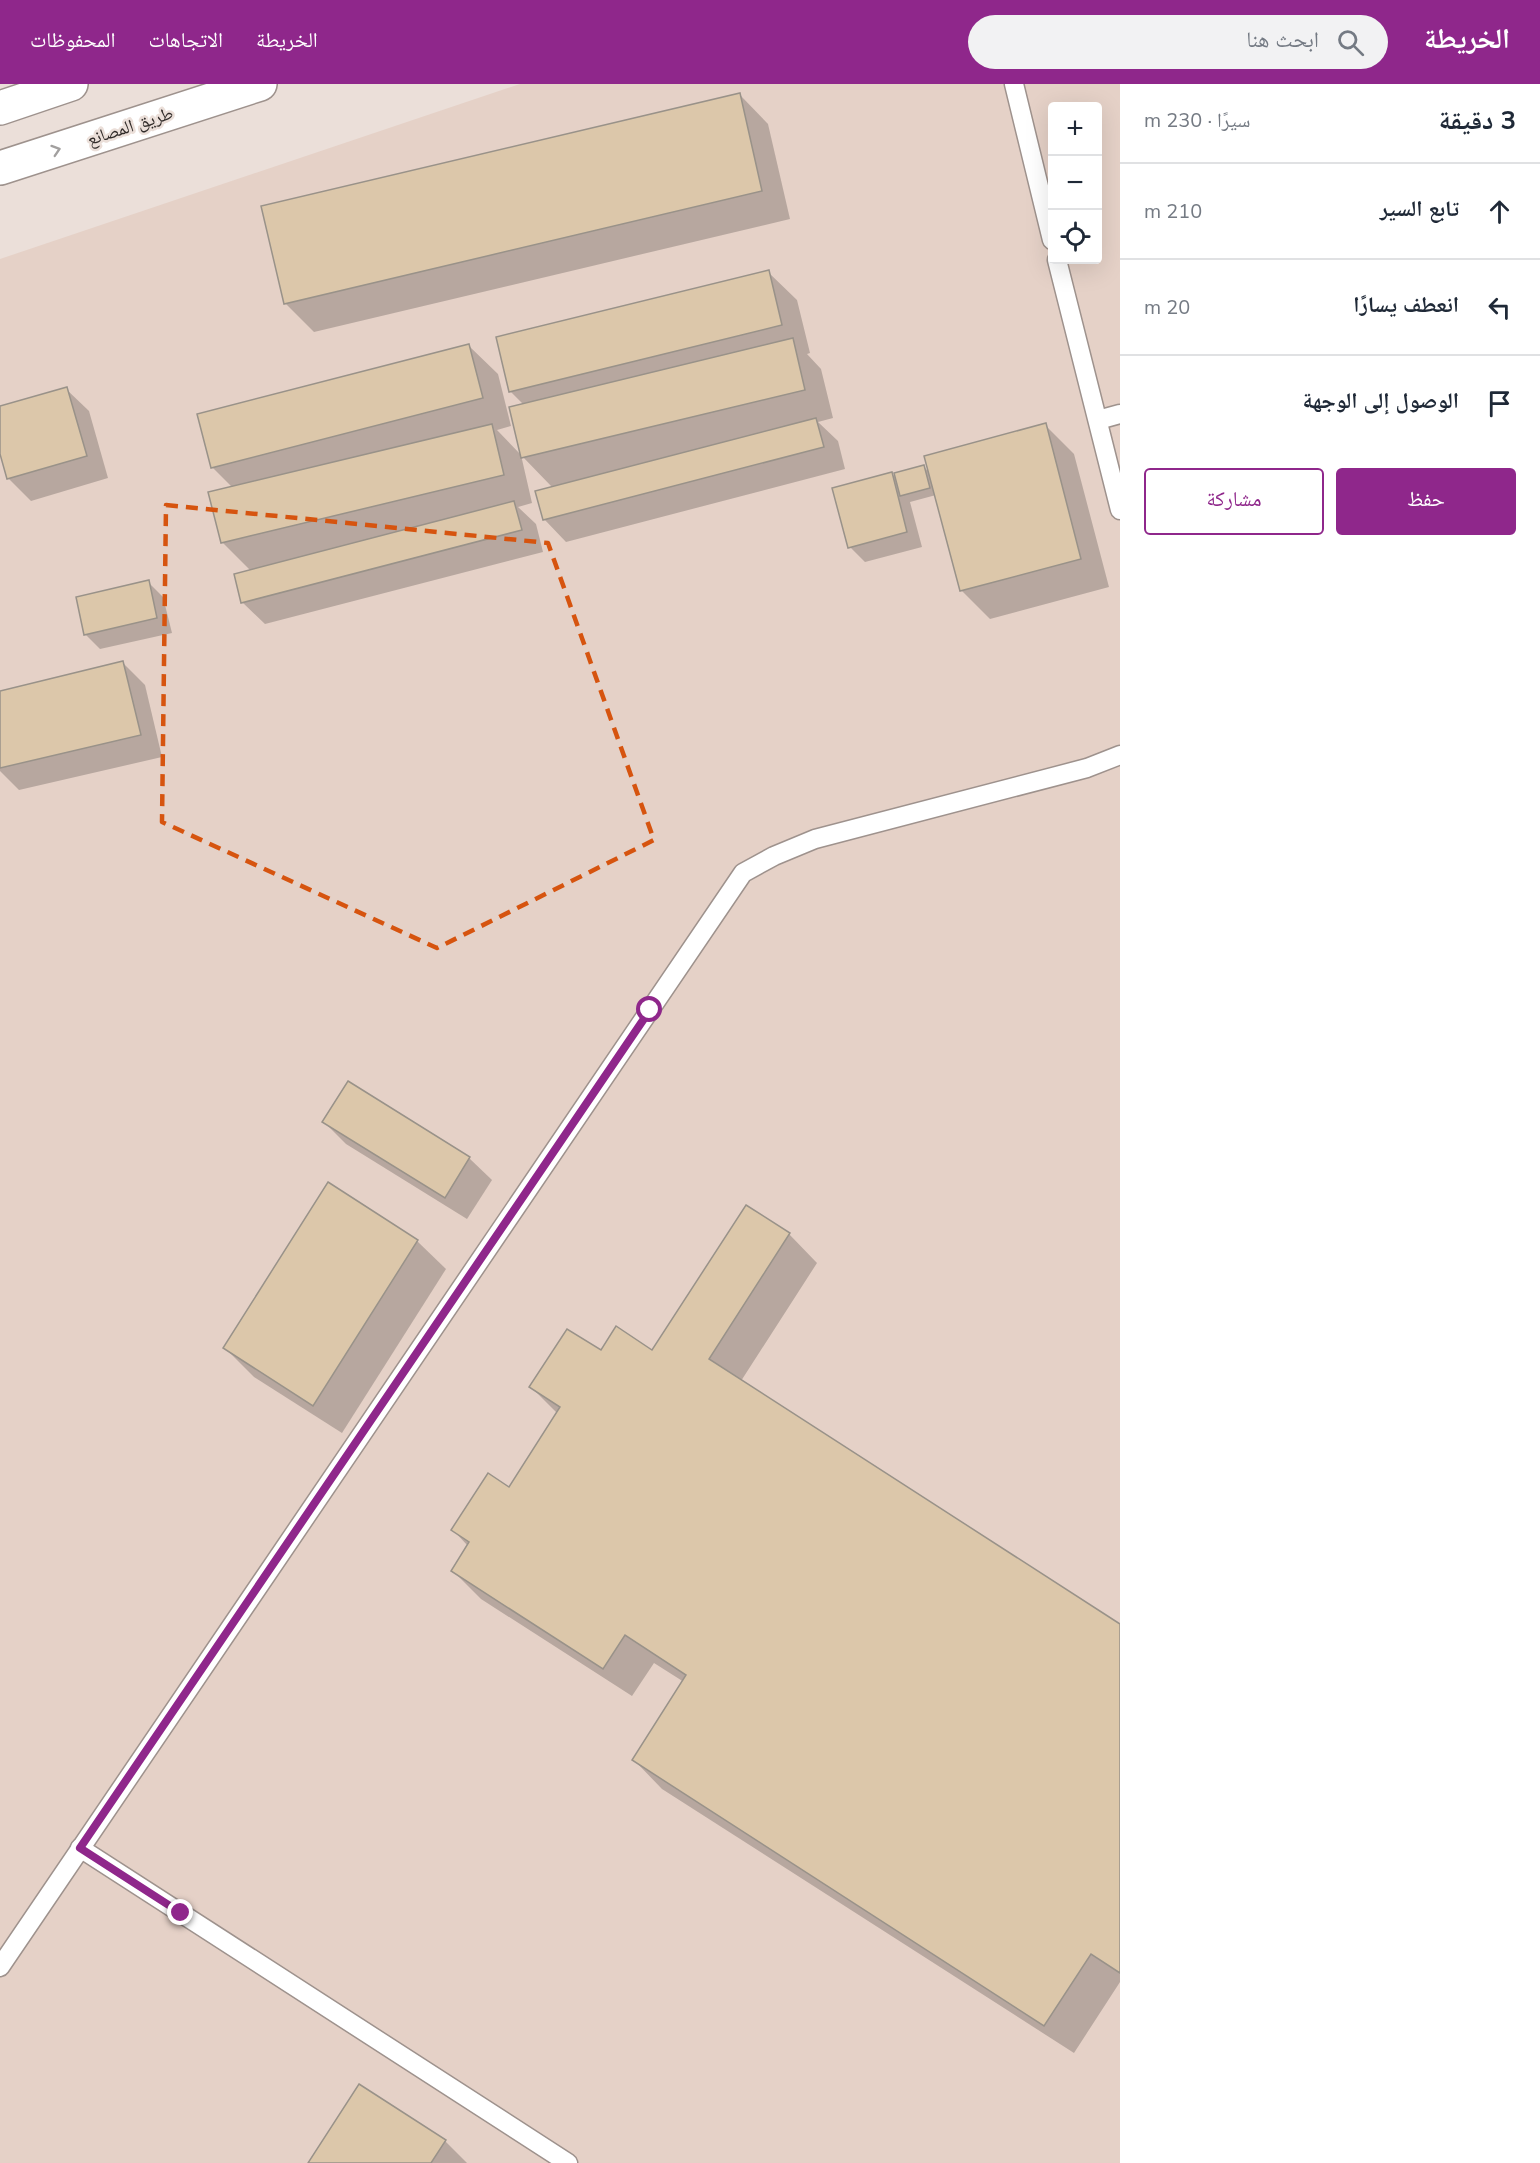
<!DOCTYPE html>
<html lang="ar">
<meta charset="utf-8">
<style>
:root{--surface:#fff;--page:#f2f2f3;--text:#1f2937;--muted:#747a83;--line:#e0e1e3;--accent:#8f278b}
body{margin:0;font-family:"Nunito Sans","Noto Naskh Arabic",sans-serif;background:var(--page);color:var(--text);direction:rtl}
.controls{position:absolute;right:18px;top:18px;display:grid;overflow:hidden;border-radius:6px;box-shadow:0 6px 24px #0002}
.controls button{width:54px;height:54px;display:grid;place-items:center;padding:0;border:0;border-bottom:2px solid var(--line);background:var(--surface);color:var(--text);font:30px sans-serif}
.stop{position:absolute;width:18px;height:18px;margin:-14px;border:4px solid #8f278b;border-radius:50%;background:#fff}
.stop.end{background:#8f278b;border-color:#fff;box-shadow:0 2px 6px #0008}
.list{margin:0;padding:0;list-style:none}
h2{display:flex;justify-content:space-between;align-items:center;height:78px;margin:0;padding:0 24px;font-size:26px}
h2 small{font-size:20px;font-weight:400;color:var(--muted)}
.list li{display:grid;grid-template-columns:39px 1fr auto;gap:18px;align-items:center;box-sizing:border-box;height:96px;padding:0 24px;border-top:2px solid var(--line)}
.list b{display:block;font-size:22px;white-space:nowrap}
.list em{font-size:20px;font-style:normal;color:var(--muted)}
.actions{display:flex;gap:12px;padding:18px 24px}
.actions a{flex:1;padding:14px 0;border:2px solid var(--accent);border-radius:6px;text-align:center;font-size:21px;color:var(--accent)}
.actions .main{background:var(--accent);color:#fff}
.icon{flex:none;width:33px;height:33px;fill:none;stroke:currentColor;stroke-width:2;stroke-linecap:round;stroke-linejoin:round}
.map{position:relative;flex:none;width:1120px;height:2079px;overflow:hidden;direction:ltr}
header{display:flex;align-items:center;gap:36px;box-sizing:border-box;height:84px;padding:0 30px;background:var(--accent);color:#fff}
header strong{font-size:28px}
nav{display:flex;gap:33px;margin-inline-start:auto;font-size:21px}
.search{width:420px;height:54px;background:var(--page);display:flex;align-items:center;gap:15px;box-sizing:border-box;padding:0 21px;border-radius:33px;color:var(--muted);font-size:22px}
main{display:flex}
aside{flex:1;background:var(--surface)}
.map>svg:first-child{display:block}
.built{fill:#e5d1c7;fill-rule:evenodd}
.shadow{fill:#0003}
.building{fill:#dcc7aa;stroke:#999289;stroke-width:1.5}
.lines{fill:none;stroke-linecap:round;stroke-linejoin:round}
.service-casing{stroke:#9e928d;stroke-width:21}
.primary-casing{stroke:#9e928d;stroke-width:36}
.service{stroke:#fff;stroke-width:18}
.primary{stroke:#fff;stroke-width:33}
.oneway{stroke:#a2a09f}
.route{stroke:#8f278b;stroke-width:8}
.marked{fill:none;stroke:#d6540f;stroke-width:4.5;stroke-dasharray:12 8;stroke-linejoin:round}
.labels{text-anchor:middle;stroke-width:5;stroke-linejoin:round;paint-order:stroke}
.street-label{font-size:18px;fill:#312c2a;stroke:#ebdfd9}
</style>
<header>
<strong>الخريطة</strong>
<div class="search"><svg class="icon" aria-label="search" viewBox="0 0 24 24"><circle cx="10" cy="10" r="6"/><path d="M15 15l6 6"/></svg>ابحث هنا</div>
<nav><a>الخريطة</a><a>الاتجاهات</a><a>المحفوظات</a></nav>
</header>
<main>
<aside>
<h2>3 دقيقة<small>سيرًا · 230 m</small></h2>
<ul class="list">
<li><svg class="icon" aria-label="ahead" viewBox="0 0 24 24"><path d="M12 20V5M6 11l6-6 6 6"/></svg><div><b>تابع السير</b></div><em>210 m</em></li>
<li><svg class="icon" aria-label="left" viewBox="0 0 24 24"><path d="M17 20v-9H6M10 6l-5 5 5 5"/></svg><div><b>انعطف يسارًا</b></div><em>20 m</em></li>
<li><svg class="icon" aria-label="arrive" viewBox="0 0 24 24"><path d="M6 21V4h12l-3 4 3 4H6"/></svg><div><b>الوصول إلى الوجهة</b></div></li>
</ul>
<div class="actions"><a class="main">حفظ</a><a>مشاركة</a></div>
</aside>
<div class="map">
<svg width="1120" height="2079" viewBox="0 0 1120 2079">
<rect width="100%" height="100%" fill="#ebdfd9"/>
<path class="built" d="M520,0H1120V2079H0V175ZM1052,22H1098V176H1052Z"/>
<g class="shadow">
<polygon points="740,11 768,40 790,135 314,248 285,219"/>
<polygon points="768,188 797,216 810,269 807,270 821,285 833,334 818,338 838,357 845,385 566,458 544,435 553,404 521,371 532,419 518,423 536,440 543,468 265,540 242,518 251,487 222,458 233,404 212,383 469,262 498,290 511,342 497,346 522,372 524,321 510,307"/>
<polygon points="66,305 89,327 108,394 31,417 9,395 0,364 0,324"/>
<polygon points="1045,341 1074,370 1109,503 990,535 961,506 936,411 910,418 922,463 865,478 850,463 892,390 898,396 923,382 930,389"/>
<polygon points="148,498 163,513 172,549 100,565 85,550"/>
<polygon points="123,579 145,601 162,673 19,706 0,687 0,608"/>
<polygon points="348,999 469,1074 492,1096 467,1135 346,1060 324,1038"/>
<polygon points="789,1150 817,1179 741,1297 1120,1542 1120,1898 1074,1969 662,1705 634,1676 684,1598 654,1579 632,1612 481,1515 453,1487 468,1462 453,1446 509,1405 558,1330 531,1303 601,1268 653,1268"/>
<polygon points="417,1157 446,1185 342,1349 254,1293 225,1264"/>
<polygon points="445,2057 467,2079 310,2079"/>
</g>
<g class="building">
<polygon points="740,9 762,107 284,220 261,122"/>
<polygon points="769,186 782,241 509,308 496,253"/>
<polygon points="793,254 805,306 521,374 509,323"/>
<polygon points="469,260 483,314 211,384 197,330"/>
<polygon points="67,303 87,372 7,395 0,370 0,322"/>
<polygon points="816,334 824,363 543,436 535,407"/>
<polygon points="1046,339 1081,475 960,507 924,372"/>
<polygon points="492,340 504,391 221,459 208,408"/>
<polygon points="924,381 930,404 900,412 894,389"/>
<polygon points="892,388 907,448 848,464 832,404"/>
<polygon points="514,417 522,446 241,519 234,490"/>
<polygon points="149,496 157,534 84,551 76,513"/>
<polygon points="123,577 141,651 0,684 0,607"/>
<polygon points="348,997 470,1073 445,1114 322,1038"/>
<polygon points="328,1098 418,1156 313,1322 223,1264"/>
<polygon points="746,1121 790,1149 709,1275 1120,1540 1120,1889 1091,1870 1044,1942 632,1676 686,1591 625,1551 603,1585 451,1487 469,1458 451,1446 488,1389 509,1403 560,1323 529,1303 567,1245 601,1266 616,1242 652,1266"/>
<polygon points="359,2000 446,2056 431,2079 308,2079"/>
</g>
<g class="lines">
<defs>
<g id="service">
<polyline points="1014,0 1052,156"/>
<polyline points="1057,176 1120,426"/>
<polyline points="1098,336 1120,330"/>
<polyline points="80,1764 568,2079"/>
<polyline points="0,1883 743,789 774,772 815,755 1087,684 1120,671"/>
</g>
<g id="primary">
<polyline points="0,24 71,0"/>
<polyline points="0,84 260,0"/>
</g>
</defs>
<use href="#service" class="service-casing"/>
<use href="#primary" class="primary-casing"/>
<use href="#service" class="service"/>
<use href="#primary" class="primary"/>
</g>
<defs><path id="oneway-chevron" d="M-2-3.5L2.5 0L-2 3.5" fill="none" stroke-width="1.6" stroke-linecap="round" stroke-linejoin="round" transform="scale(1.5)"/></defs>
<use class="oneway" href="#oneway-chevron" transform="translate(56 66) rotate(-18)"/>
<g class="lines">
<polyline class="route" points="181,1829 80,1764 650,926"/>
</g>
<path class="marked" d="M166,421L548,459L654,756L437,864L162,738Z"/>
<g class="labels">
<g class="street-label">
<text transform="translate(130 42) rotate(-18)" y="6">طريق المصانع</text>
</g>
</g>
</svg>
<div class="controls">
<button>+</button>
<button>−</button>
<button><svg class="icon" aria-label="locate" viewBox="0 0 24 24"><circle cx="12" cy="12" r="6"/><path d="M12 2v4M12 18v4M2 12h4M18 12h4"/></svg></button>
</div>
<div class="stop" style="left:650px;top:926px"></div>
<div class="stop end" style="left:181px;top:1829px"></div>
</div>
</main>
